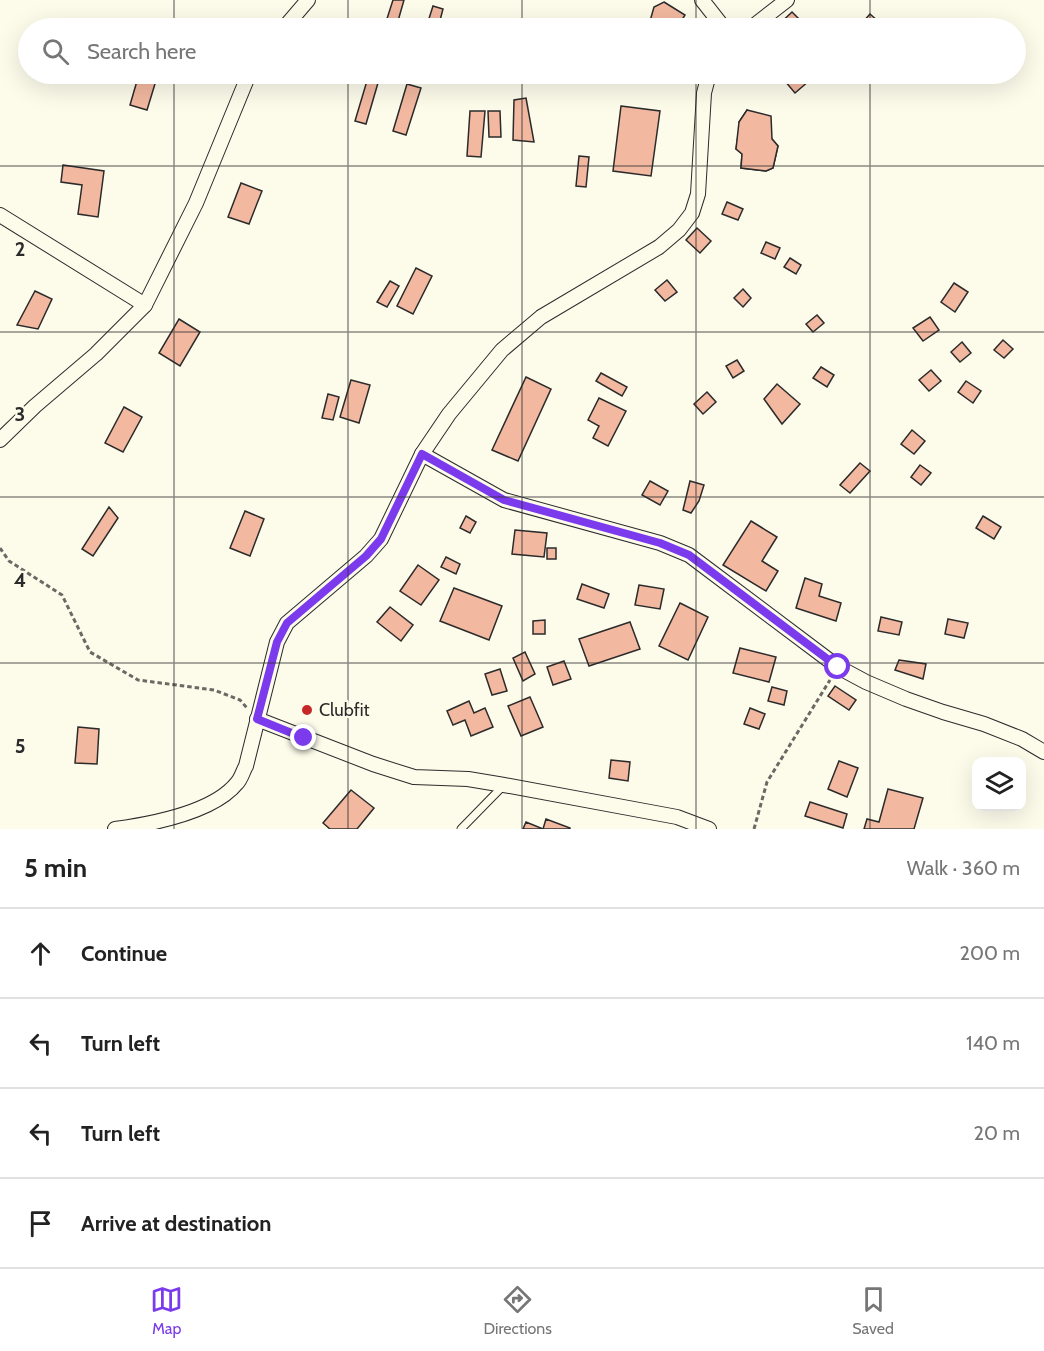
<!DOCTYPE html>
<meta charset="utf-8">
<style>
:root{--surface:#fff;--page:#f6f6f6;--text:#222;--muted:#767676;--line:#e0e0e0;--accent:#7c3aed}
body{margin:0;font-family:Cabin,sans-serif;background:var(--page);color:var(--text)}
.controls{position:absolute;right:18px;bottom:18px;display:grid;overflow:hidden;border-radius:12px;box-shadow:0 6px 24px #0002}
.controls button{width:54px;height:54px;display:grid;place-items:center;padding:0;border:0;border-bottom:2px solid var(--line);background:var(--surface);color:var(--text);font:30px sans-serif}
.stop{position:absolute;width:18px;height:18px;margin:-14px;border:4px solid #7c3aed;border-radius:50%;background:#fff}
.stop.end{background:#7c3aed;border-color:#fff;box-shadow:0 2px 6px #0008}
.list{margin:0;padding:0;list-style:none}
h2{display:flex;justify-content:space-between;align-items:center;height:78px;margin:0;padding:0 24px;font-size:26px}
h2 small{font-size:20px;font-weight:400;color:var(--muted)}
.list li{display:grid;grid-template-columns:39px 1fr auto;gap:18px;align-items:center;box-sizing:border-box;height:90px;padding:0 24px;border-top:2px solid var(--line)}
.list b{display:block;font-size:22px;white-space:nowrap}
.list em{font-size:20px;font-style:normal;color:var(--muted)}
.icon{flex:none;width:33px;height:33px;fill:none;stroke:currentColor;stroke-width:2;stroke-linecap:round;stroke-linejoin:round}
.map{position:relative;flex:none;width:1044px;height:829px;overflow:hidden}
.search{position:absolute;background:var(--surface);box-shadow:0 6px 24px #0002;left:18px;right:18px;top:18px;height:66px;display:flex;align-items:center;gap:15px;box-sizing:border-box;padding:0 21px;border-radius:33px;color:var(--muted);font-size:22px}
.sheet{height:438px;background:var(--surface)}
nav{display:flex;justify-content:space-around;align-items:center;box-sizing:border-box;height:84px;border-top:2px solid var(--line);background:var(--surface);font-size:16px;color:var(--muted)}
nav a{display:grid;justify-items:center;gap:3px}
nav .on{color:var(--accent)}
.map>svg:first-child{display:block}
.building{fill:#f2b8a0;stroke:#2b2b2b;stroke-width:1.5}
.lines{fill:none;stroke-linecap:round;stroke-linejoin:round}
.lane-casing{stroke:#2b2b2b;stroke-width:9}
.street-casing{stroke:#2b2b2b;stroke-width:16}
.path{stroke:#6a6964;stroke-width:3;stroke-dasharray:4.5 3;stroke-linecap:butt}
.lane{stroke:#fdfbea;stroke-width:7}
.street{stroke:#fdfbea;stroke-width:14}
.route{stroke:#7c3aed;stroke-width:8}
.grid{fill:none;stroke:#2b2b2b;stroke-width:1.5;stroke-opacity:0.55}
.poi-dot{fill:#c62828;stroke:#fdfbea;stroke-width:2}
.labels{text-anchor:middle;stroke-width:4.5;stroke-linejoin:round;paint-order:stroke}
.poi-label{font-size:18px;fill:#2b2b2b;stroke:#fdfbea;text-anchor:start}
.grid-label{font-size:20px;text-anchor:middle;font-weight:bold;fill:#2b2b2b;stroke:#fdfbea;stroke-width:4.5;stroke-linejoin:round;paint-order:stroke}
</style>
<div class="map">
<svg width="1044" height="829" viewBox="0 0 1044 829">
<rect width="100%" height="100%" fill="#fdfbea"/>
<g class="building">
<polygon points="393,0 404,0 396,28 384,28"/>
<polygon points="664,2 685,15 677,28 648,28 654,7"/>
<polygon points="433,6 443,9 438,28 426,28"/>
<polygon points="792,12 808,28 775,28"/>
<polygon points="870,14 878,21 872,28 868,28 862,23"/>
<polygon points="139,74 158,74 147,110 130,105"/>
<polygon points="369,74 380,76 366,124 355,121"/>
<polygon points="779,74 817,74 795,93"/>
<polygon points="407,84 421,88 406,135 393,131"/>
<polygon points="526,98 534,142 513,140 514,100"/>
<polygon points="621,106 660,111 651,176 613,171"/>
<polygon points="747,110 778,146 773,168 766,171 741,168 742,154 736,149 738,136 745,132 739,122"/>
<polygon points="747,110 771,116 772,139 778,146 773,168 766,171 741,168 742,154 736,149 739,122"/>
<polygon points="470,111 485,111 481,157 467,156"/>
<polygon points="488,111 500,111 501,137 489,137"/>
<polygon points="579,156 589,157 586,187 576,186"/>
<polygon points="63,165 104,171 98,217 78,214 82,185 61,182"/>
<polygon points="241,183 262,191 249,224 228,217"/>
<polygon points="727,202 743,209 738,220 722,214"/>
<polygon points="697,228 711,241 700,253 686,240"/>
<polygon points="766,242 780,248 775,259 761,253"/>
<polygon points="790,258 801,265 796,274 784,267"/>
<polygon points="416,268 432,276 413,314 397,306"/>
<polygon points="667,280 677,292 665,301 655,290"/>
<polygon points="390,281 399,286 387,307 377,302"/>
<polygon points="954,283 968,292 955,312 941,302"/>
<polygon points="743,289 751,298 743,307 734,298"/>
<polygon points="35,291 52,299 38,329 17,325"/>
<polygon points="817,315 824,323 813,332 806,324"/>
<polygon points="930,317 939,330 923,341 913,328"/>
<polygon points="179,319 200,332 180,366 159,353"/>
<polygon points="1003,340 1013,349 1004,358 994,350"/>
<polygon points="962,342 971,353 960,362 951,352"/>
<polygon points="737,360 744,371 733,378 726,366"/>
<polygon points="821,367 834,375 827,387 813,378"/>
<polygon points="931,370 941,381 929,391 919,380"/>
<polygon points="601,373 627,387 622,396 596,381"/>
<polygon points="526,377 551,389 518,461 492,450"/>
<polygon points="351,380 370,385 359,423 340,417"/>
<polygon points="966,381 981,391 973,403 958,392"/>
<polygon points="777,384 800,404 782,424 764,399"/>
<polygon points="707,392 716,402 703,414 694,404"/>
<polygon points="328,394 339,397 333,420 322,418"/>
<polygon points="599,398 626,411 608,446 593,438 599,426 588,420"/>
<polygon points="124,407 142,417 123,452 105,443"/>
<polygon points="912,430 925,441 914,454 901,444"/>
<polygon points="860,463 870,471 850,493 840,485"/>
<polygon points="920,465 931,473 921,485 911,477"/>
<polygon points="650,481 668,491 660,505 642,495"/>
<polygon points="690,481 704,485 699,501 691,513 683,510"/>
<polygon points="109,507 118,518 93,556 82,549"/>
<polygon points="245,511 264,519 250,556 230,548"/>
<polygon points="466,516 476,522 470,533 460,528"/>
<polygon points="983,516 1001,527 994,539 976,528"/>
<polygon points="751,521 777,537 762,561 778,571 766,591 723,565"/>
<polygon points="515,530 547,533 544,557 512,554"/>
<rect x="547" y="548" width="9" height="11"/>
<polygon points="446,557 460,564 456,574 441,567"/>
<polygon points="418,565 439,580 421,605 400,591"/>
<polygon points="805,578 822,584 819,596 841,603 836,621 796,608"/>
<polygon points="582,584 609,594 604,608 577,599"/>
<polygon points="639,585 664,589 660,609 635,605"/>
<polygon points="454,588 502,606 489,640 440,621"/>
<polygon points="680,603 708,617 688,660 659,646"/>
<polygon points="390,607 413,625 401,641 377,622"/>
<polygon points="881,617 902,622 899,635 878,631"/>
<polygon points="948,619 968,623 964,638 945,634"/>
<polygon points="545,620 545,634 533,634 533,621"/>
<polygon points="630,622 640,649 589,666 579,639"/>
<polygon points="740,648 776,657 769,682 733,673"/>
<polygon points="525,652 535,674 523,681 513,658"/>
<polygon points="899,660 926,664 923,679 895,670"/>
<polygon points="564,661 571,679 553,685 547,667"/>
<polygon points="500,669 507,691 492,695 485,674"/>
<polygon points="835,686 856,700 849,710 828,696"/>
<polygon points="772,687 787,691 784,705 768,701"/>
<polygon points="530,697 543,727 521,736 508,706"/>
<polygon points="469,701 474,713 485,708 493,727 471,736 465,720 453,725 447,711"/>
<polygon points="750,708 765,714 759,729 744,724"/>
<polygon points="78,727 99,729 97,764 75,763"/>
<polygon points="611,760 630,762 628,781 609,778"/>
<polygon points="839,761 858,768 847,797 828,789"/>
<polygon points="888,789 923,798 914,829 864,829 867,819 879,822"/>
<polygon points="351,790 374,808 357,829 330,829 323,823"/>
<polygon points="810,802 847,814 843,828 805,816"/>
<polygon points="546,819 570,828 570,829 523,829 526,822 543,829"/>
</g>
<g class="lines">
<defs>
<polyline id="lane" points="461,829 504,785"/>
<g id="street">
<polyline points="702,0 724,28"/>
<polyline points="284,28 308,0"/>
<polyline points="751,28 787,0"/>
<polyline points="0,215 145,305"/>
<polyline points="0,440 35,406 96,354 145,305 196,203 249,74"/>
<polyline points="422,454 504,500 660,543 689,555 838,667 866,682 906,699 943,712 984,724 1022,739 1044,752"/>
<polyline points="257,719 373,764 414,777 468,779 504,785 677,817 709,829"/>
<path d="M115,829C151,824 213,813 237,783C241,779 243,771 246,766L277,642L287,623L366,556L381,539L422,454L449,414L502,350L541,317L659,247L679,230L692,213L698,194L704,93L709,74"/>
</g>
</defs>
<use href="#lane" class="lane-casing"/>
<use href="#street" class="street-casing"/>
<g class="path">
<polyline points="0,548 9,561 62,595 90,652 138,680 214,690 240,700 247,708"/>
<polyline points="754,829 767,782 830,680"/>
</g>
<use href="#lane" class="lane"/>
<use href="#street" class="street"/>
</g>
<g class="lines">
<polyline class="route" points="304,738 257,719 277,642 287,623 366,556 381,539 422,454 504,500 660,543 689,555 838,667"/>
</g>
<path class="grid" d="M174,0V28M348,0V28M522,0V28M696,0V28M870,0V28M174,74V829M348,74V829M522,74V829M696,74V829M870,74V829M0,166H1044M0,332H1044M0,497H1044M0,663H1044"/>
<circle class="poi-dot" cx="307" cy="710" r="6"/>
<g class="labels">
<g class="poi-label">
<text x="319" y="716">Clubfit</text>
</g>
</g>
<g class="grid-label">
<text x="20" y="256">2</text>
<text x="20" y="421">3</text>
<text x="20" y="587">4</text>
<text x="20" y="753">5</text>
</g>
</svg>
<div class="controls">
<button><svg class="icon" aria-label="layers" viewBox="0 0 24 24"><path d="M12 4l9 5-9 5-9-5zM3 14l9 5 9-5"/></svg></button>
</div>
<div class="stop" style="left:838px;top:667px"></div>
<div class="stop end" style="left:304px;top:738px"></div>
<div class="search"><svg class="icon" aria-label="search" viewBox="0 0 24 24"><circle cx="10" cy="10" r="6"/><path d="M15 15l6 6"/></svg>Search here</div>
</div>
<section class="sheet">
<h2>5 min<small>Walk · 360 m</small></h2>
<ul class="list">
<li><svg class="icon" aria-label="ahead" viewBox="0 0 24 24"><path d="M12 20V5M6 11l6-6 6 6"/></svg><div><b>Continue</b></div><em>200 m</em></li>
<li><svg class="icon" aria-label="left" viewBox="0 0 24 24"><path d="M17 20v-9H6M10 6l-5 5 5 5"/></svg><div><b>Turn left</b></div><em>140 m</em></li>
<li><svg class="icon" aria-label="left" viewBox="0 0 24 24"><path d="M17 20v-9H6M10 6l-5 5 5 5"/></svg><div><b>Turn left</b></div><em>20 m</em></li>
<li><svg class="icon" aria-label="arrive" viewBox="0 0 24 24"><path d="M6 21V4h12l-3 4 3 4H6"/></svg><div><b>Arrive at destination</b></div></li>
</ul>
</section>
<nav>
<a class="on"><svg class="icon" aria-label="map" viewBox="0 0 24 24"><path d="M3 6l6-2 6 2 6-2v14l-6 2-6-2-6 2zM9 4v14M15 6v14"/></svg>Map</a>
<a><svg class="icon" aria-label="directions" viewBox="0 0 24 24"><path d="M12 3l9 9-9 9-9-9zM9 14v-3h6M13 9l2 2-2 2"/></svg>Directions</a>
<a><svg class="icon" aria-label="saved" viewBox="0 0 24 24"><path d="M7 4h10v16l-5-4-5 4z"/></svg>Saved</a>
</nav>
